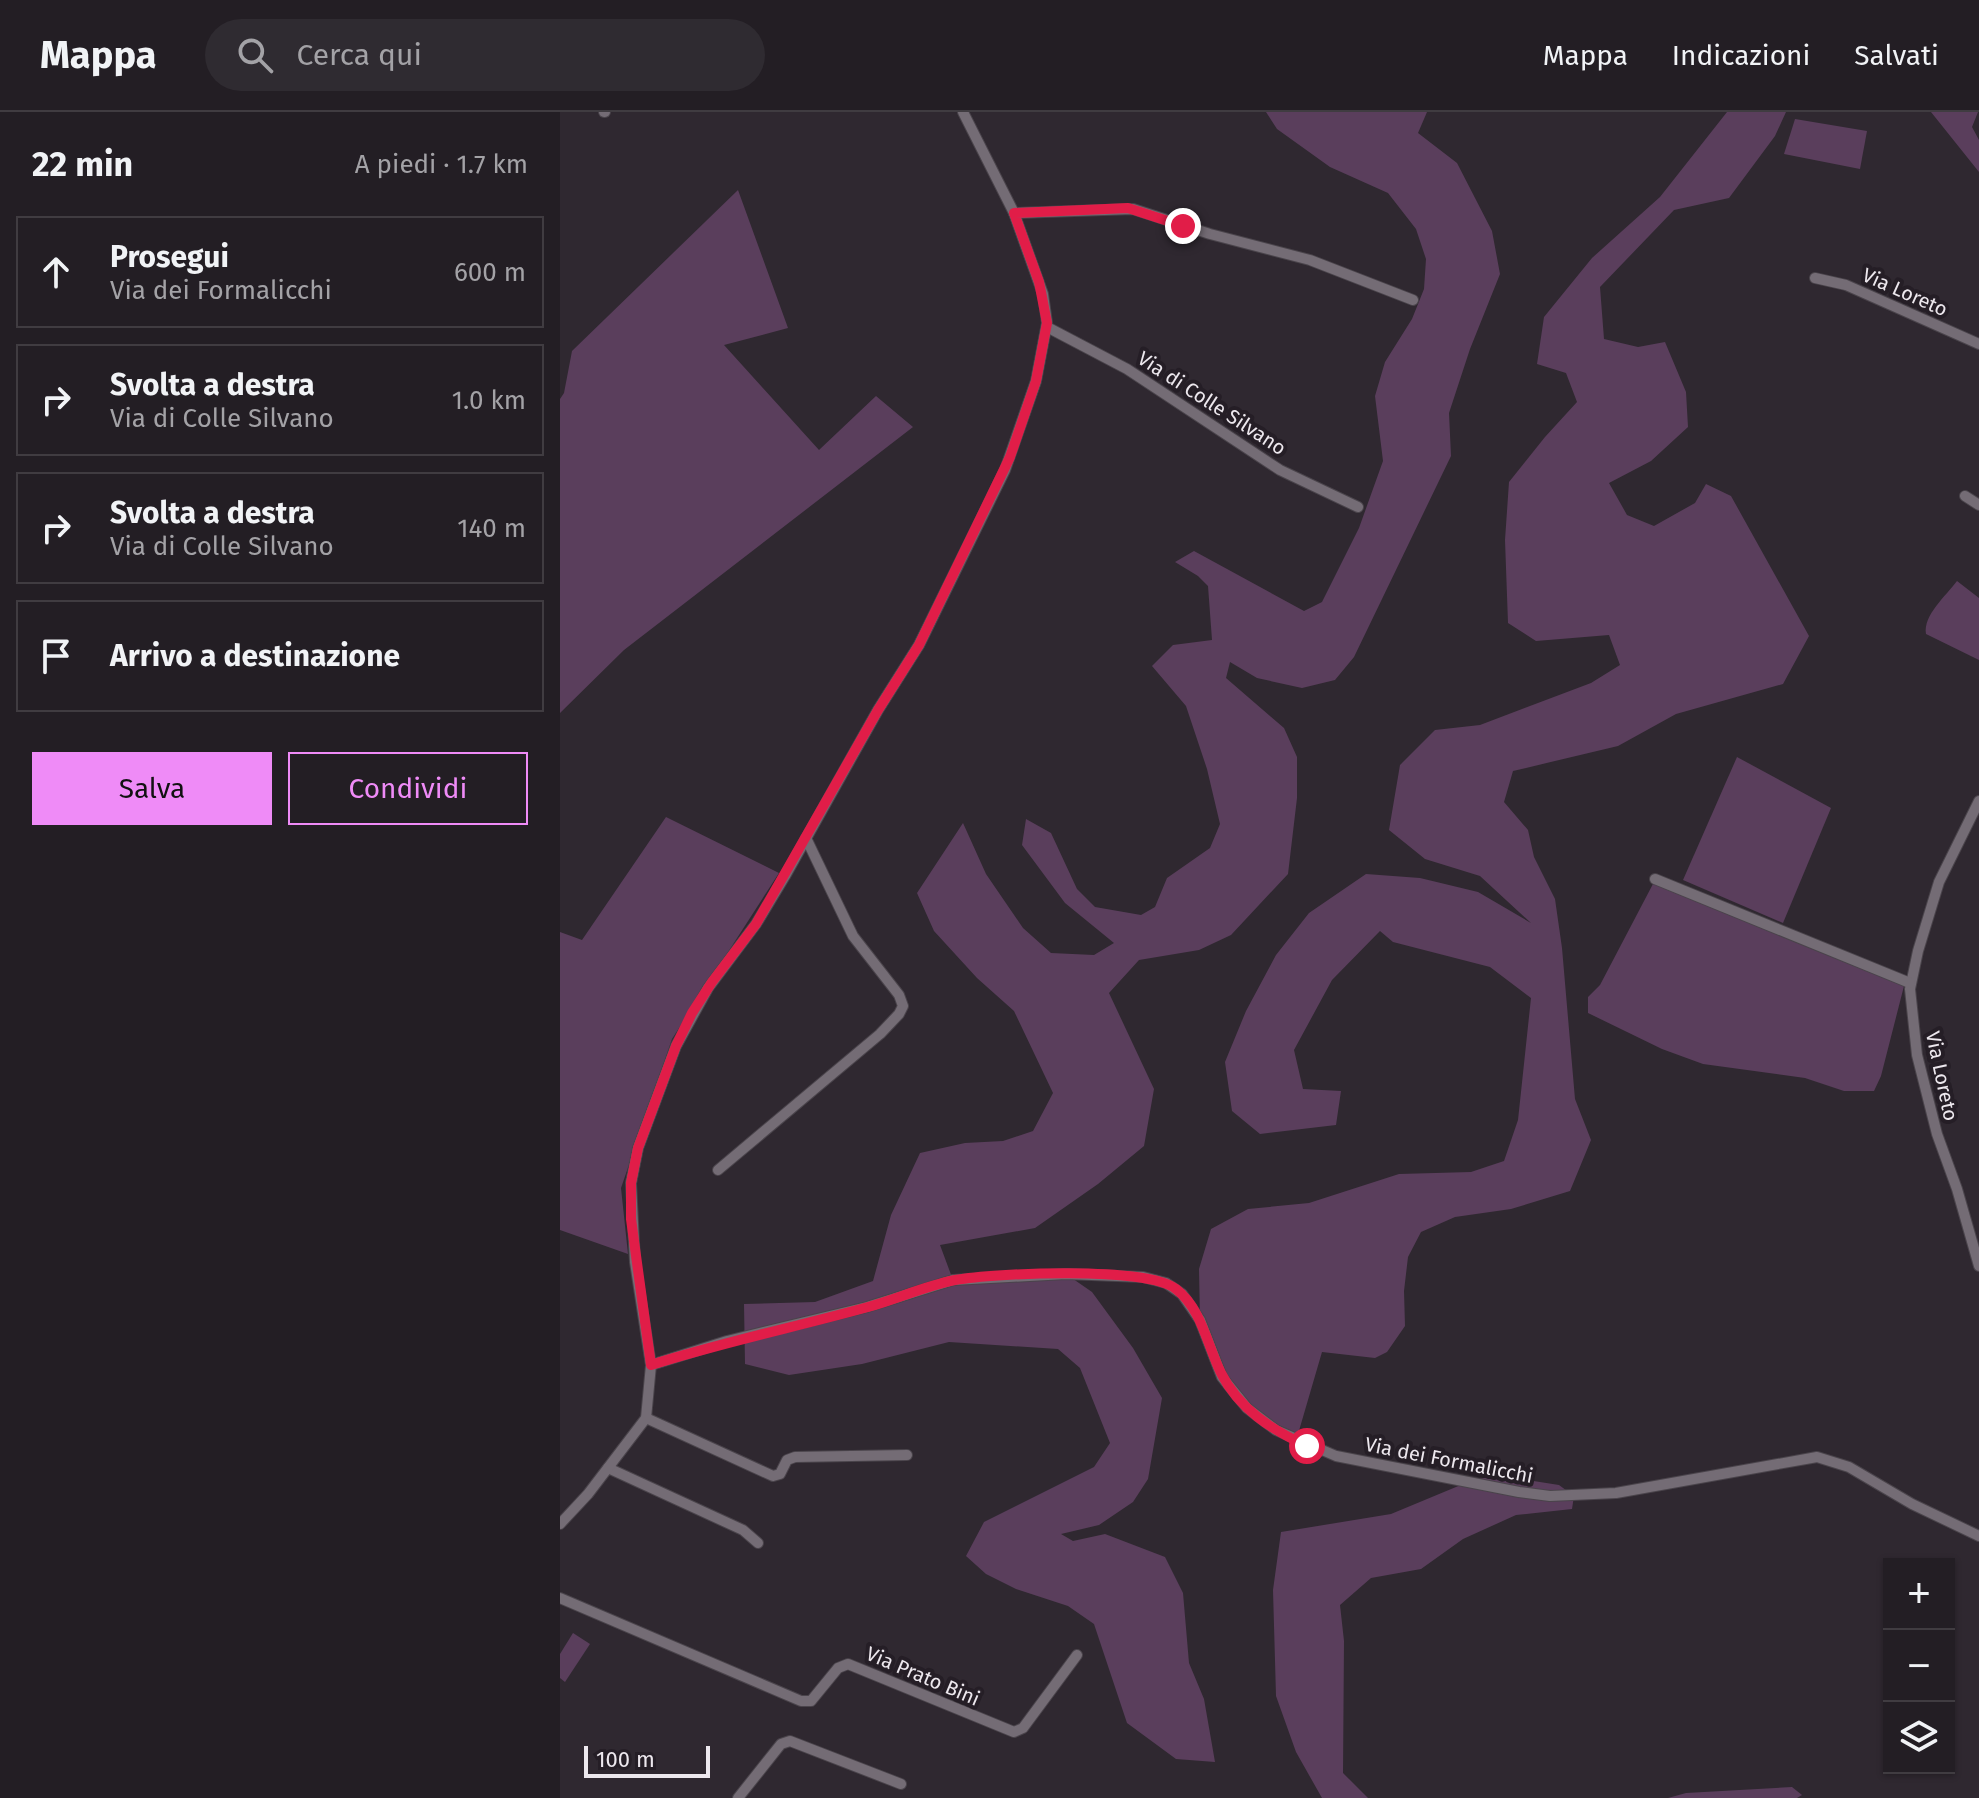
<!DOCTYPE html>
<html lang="it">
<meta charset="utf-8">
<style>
:root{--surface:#231e24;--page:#2f2b31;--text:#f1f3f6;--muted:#a3a2a6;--line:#403c41;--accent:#ef8bf7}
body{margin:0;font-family:"Fira Sans",sans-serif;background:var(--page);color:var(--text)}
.controls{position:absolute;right:24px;bottom:24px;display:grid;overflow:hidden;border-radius:0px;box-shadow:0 2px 6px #0004}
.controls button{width:72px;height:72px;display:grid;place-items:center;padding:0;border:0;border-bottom:2px solid var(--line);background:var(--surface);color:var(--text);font:40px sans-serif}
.scale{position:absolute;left:24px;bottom:20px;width:126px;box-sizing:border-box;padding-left:8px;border:4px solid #ede8ee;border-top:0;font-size:22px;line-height:28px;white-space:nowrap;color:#ede8ee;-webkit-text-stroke:6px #251e26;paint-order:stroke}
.stop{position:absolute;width:24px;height:24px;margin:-18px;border:6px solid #e11d48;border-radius:50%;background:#fff}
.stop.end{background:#e11d48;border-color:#fff;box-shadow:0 2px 8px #0008}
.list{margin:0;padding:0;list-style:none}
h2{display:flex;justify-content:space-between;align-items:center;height:104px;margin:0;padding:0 32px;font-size:34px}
h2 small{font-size:26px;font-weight:400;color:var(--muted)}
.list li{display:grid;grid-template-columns:52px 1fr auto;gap:24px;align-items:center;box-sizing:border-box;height:112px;margin:0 16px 16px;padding:0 16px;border:2px solid var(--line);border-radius:0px}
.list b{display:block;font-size:30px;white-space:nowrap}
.list p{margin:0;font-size:26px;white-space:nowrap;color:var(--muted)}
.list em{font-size:26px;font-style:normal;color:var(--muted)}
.actions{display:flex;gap:16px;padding:24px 32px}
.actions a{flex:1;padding:18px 0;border:2px solid var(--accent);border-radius:0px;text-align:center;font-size:28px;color:var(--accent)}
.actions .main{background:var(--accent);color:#111}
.icon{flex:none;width:44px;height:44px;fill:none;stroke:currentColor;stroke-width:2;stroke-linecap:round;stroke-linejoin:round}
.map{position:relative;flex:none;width:1419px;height:1686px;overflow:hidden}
header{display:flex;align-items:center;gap:48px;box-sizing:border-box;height:112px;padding:0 40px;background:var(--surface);border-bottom:2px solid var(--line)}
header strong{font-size:38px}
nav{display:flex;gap:44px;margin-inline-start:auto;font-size:28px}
.search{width:560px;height:72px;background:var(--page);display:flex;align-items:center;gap:20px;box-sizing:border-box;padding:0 28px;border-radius:44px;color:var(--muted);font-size:30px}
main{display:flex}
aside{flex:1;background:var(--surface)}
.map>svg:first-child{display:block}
.green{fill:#5a3e5c}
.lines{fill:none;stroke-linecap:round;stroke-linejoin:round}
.minor-casing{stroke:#4a444b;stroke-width:12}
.minor{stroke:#746c75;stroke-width:10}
.route{stroke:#e11d48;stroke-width:10}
.labels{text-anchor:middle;stroke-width:8;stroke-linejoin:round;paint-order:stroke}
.street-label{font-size:20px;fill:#ede8ee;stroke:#251e26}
</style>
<header>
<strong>Mappa</strong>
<div class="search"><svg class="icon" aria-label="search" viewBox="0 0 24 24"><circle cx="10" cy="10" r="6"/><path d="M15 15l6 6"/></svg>Cerca qui</div>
<nav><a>Mappa</a><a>Indicazioni</a><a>Salvati</a></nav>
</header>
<main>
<aside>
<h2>22 min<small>A piedi · 1.7 km</small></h2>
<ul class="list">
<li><svg class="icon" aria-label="ahead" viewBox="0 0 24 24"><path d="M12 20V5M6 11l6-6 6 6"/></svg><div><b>Prosegui</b><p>Via dei Formalicchi</p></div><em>600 m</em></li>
<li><svg class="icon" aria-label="right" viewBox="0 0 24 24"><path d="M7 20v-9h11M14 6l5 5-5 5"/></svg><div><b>Svolta a destra</b><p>Via di Colle Silvano</p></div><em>1.0 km</em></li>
<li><svg class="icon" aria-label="right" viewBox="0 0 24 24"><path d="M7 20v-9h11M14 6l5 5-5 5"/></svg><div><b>Svolta a destra</b><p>Via di Colle Silvano</p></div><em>140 m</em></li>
<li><svg class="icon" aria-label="arrive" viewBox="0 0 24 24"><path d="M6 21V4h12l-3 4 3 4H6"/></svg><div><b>Arrivo a destinazione</b></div></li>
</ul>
<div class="actions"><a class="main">Salva</a><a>Condividi</a></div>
</aside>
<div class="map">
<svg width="1419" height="1686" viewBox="0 0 1419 1686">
<rect width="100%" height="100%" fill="#2f2830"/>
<g class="green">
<polygon points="706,0 867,0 858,21 897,51 932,119 940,162 910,237 889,301 891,344 794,545 775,568 742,576 697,566 670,550 666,566 724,616 737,645 737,686 728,762 671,823 639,838 579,848 549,881 594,977 584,1034 538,1072 475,1116 380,1133 393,1168 506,1162 532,1180 573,1236 602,1286 588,1367 573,1390 539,1413 501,1422 513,1429 545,1422 605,1445 623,1481 629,1551 644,1587 655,1650 616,1647 567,1611 534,1512 508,1494 456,1477 426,1462 406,1444 424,1410 534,1355 550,1331 520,1256 498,1237 389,1230 302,1252 229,1263 185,1252 184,1192 255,1190 313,1169 331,1103 360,1041 405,1031 443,1029 473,1019 493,981 454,899 417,866 374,819 357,781 403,711 426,762 463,816 491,841 534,843 554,831 505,791 462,733 466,707 491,721 517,777 535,795 581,803 595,795 607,766 650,736 660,712 647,657 626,594 592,554 613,533 652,528 648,474 638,464 615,450 634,439 744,499 762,490 799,416 823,349 815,284 825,250 852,207 864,177 866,147 856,117 828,81 770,55 717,17"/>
<polygon points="1167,0 1226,0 1215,24 1169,86 1114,98 1040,175 1044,227 1078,235 1105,230 1126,280 1128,315 1091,349 1049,371 1067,403 1094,414 1135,391 1146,372 1171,384 1249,524 1223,572 1116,602 1058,634 953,659 944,690 968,718 974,745 995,787 1002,836 1015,987 1031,1028 1010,1079 951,1097 895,1105 861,1120 848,1145 844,1179 845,1214 827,1240 815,1246 762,1240 736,1329 678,1287 640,1208 639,1157 651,1117 688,1097 749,1091 839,1062 911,1060 944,1049 958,1008 971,886 930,855 833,830 820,819 772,868 734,938 743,977 781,979 776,1013 700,1022 672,999 665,950 686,899 716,843 749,801 806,762 860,766 918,780 971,811 920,764 865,747 829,718 840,653 875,618 920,613 1031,571 1060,553 1049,523 976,529 948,511 945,428 949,370 985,325 1017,290 1006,261 977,252 984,205 1032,146 1100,85"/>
<polygon points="1371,0 1418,0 1412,15 1419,28 1419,60"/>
<polygon points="1235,7 1307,19 1300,57 1224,42"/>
<polygon points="178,78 228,216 164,233 259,338 316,284 353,315 64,538 0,601 0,287 4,281 12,239"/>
<path d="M1397,469L1419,486V548L1366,522C1363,503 1386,484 1397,469Z"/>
<polygon points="1177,645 1271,696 1223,811 1123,768"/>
<polygon points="106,705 219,761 112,927 61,1076 68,1142 0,1118 0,820 22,828"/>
<polygon points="1094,770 1344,874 1321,964 1314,979 1284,979 1245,966 1143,952 1102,937 1028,901 1028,885 1040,873"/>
<polygon points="936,1363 999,1373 1014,1384 1012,1397 956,1403 903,1427 861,1457 811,1466 780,1493 784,1529 783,1661 808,1686 762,1686 736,1640 716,1584 713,1478 721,1420 831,1402 908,1370"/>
<polygon points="13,1521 30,1532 5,1570 0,1566 0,1542"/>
<polygon points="1232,1675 1242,1683 1237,1686 1108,1686 1126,1681"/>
</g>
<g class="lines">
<defs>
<g id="minor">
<polyline points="44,0 45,0"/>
<polyline points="454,101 573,97 650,122 750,148 853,188"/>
<polyline points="1255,166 1286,173 1419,232"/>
<polyline points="487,215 567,257 720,358 798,395"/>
<polyline points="1405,384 1419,393"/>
<polyline points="1419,689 1379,770 1358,839 1350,877 1357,943 1377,1022 1397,1077 1419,1154"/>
<polyline points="1095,767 1350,871"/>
<polyline points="158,1058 320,922 339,902 343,894 339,883 293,824 246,726"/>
<polyline points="91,1253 167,1229 307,1195 393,1168 506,1162 583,1165 606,1171 622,1182 640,1208 662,1265 687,1296 716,1318 776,1344 959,1380 990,1384 1056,1381 1257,1345 1289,1355 1352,1392 1419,1424"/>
<polyline points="86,1306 213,1364 220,1362 227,1348 235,1345 347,1343"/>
<polyline points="48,1356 183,1418 198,1431"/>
<polyline points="0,1412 28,1382 86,1306 91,1253 75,1150 71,1071 78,1036 116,934 148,876 196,812 225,764 318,598 359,533 445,358 476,269 487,211 483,182 454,101 403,0"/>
<polyline points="0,1486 241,1589 251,1589 278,1556 288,1552 454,1620 463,1616 517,1543"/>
<polyline points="178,1686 221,1632 230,1629 341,1672"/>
</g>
</defs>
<use href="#minor" class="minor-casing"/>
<use href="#minor" class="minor"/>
</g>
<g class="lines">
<path class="route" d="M623,114L568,96L454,101L479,170L487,211L476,269L450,345L359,533L318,598L196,812L152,870L132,901L116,934L78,1036L71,1071V1107L91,1253C163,1230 236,1215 308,1195C337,1187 365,1174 395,1168C434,1161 587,1154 616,1177C642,1197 647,1233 661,1261C679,1297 712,1318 747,1334"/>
</g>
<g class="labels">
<g class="street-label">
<text transform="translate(1345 180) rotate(24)" y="7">Via Loreto</text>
<text transform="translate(652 291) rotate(33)" y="7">Via di Colle Silvano</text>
<text transform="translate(1382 964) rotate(78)" y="7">Via Loreto</text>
<text transform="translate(889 1348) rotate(11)" y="7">Via dei Formalicchi</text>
<text transform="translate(363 1564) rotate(23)" y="7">Via Prato Bini</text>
</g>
</g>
</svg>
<div class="controls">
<button>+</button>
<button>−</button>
<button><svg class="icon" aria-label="layers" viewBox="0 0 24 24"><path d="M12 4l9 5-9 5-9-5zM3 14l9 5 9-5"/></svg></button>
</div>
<div class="scale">100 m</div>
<div class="stop" style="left:747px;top:1334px"></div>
<div class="stop end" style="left:623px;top:114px"></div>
</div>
</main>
